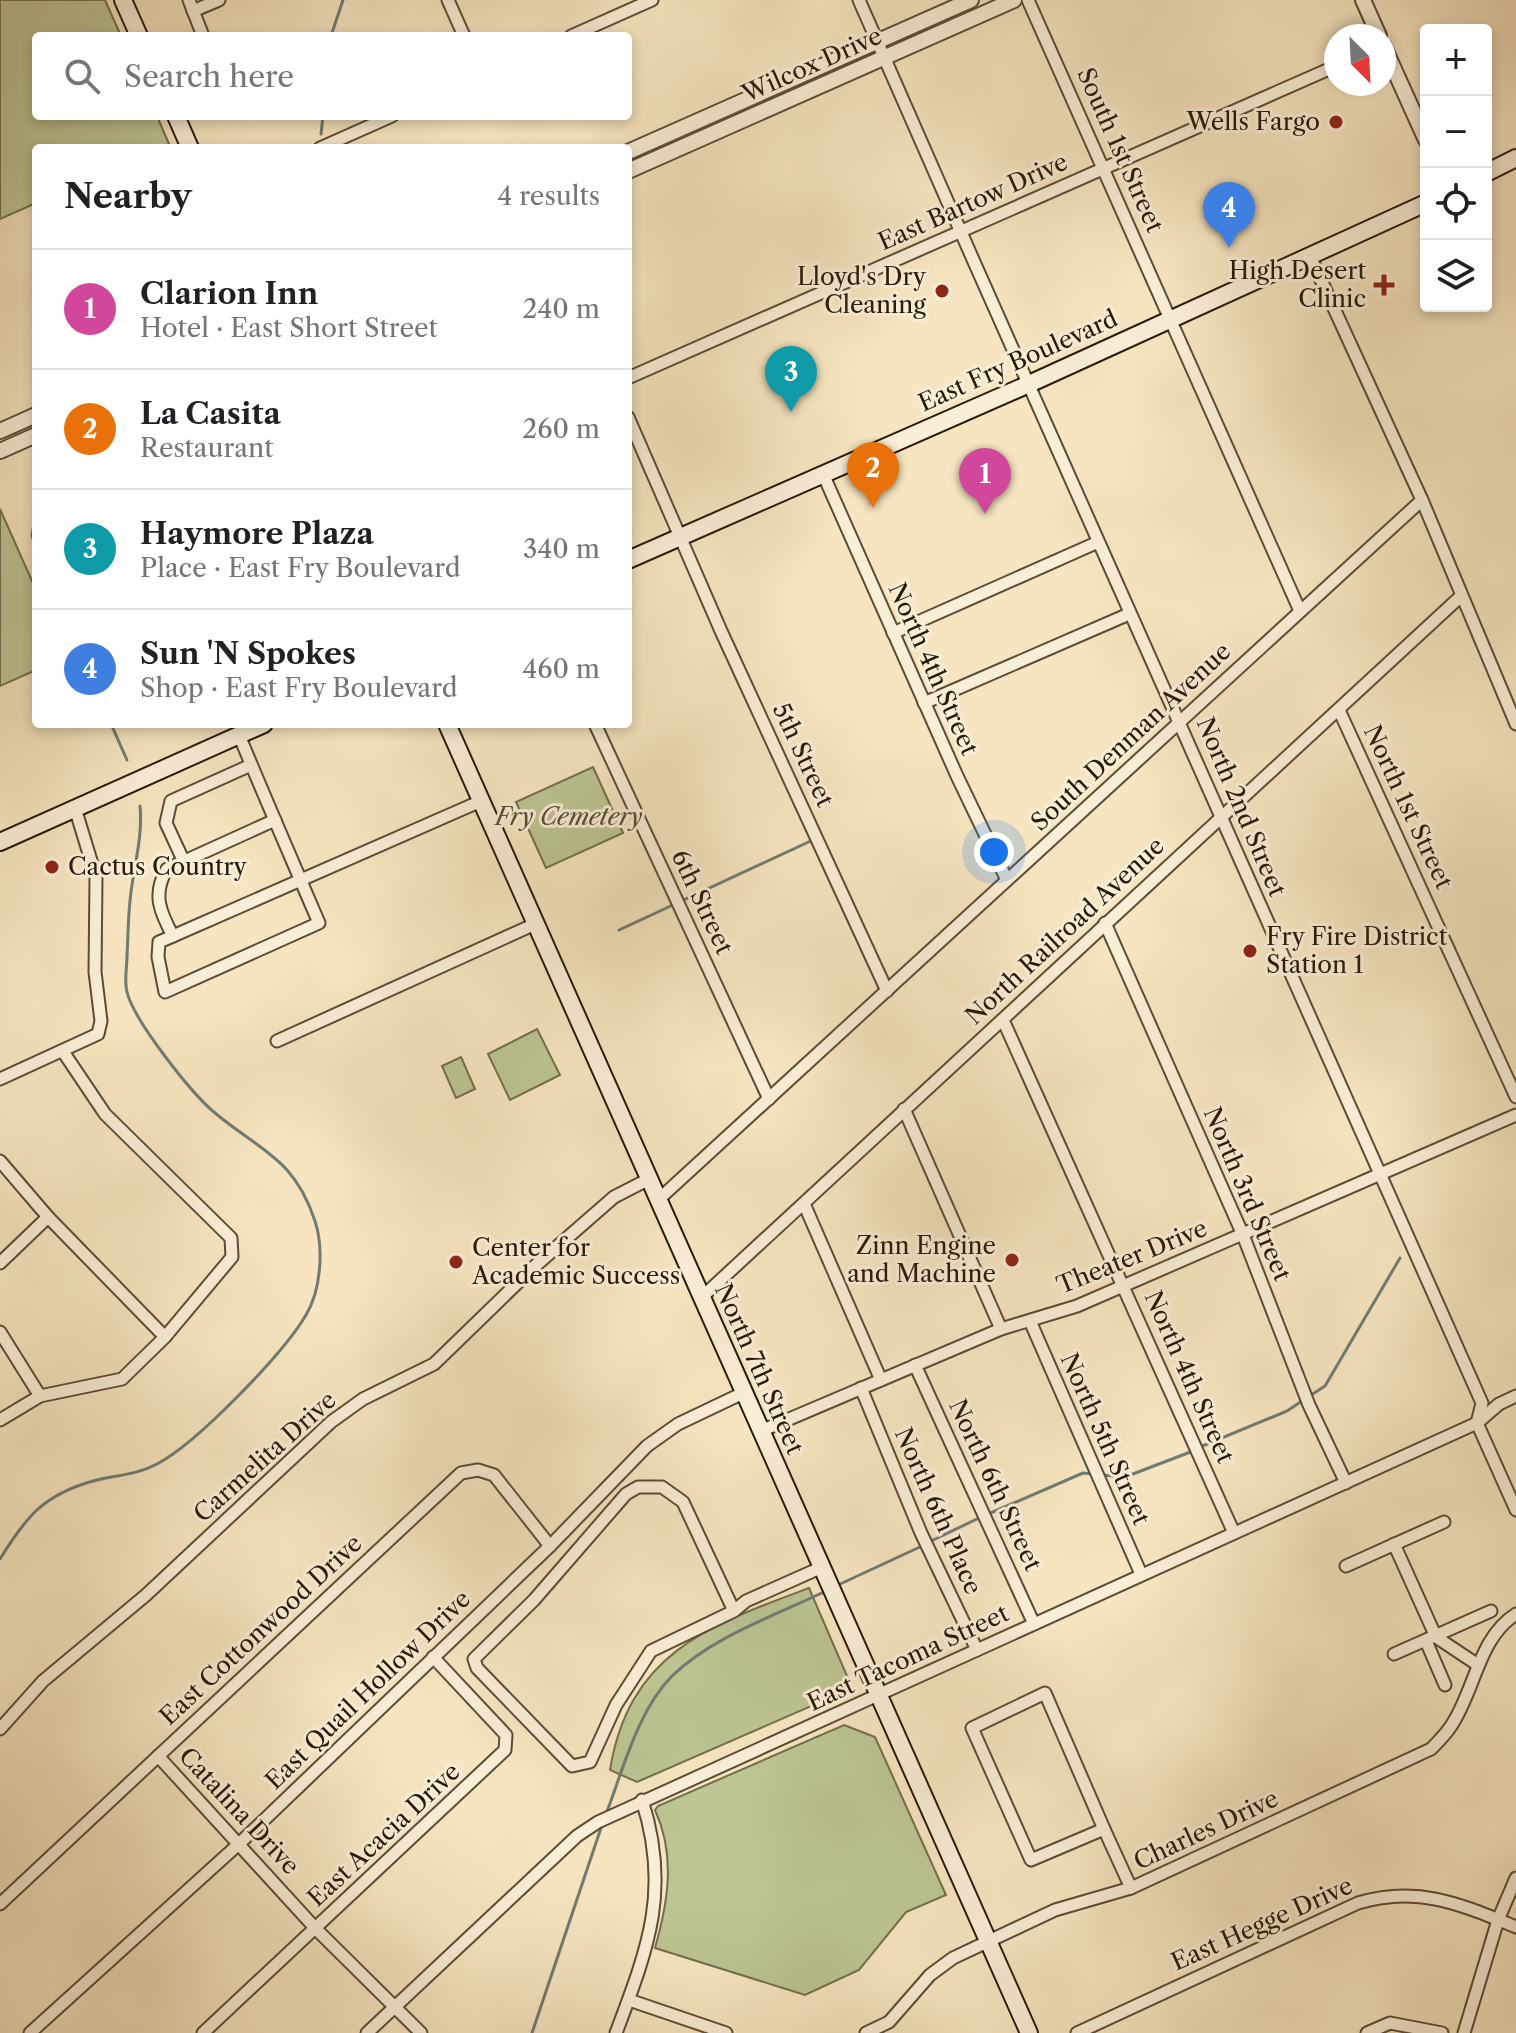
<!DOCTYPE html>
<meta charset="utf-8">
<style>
:root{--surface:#fff;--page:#f6f6f6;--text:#202124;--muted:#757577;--line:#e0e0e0;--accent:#8f2418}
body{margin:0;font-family:"Libre Caslon Text",serif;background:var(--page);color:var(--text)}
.controls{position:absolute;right:24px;top:24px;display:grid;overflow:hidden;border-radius:8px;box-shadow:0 4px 12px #0003}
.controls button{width:72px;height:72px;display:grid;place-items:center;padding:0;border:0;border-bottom:2px solid var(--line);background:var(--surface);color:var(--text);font:40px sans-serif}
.compass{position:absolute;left:1324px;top:24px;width:72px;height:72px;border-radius:50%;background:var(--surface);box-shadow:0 4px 12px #0003;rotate:156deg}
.you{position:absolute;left:994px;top:852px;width:28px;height:28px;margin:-20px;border:6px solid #fff;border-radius:50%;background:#1a73e8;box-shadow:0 0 0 12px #1a73e833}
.badge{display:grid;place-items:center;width:52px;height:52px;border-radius:50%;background:var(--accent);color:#fff;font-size:26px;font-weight:700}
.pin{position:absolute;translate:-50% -66px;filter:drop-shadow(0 2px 4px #0008)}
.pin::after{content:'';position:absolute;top:42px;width:28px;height:24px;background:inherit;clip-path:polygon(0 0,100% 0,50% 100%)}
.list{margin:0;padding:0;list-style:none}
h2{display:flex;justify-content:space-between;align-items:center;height:104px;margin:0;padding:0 32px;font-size:34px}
h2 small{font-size:26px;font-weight:400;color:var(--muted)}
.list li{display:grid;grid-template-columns:52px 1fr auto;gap:24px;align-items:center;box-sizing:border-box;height:120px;padding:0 32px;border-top:2px solid var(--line)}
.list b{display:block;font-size:30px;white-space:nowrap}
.list p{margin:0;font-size:26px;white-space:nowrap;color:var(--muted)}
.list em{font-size:26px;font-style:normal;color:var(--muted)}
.icon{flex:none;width:44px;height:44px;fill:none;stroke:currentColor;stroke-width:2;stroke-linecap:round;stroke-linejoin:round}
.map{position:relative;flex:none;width:1516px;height:2033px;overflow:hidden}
.search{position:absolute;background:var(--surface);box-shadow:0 4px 12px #0003;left:32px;top:32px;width:600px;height:88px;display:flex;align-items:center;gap:20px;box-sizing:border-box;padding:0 28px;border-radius:8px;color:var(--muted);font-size:30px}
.panel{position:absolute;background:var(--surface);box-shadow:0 4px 12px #0003;left:32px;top:144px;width:600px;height:584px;border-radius:8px}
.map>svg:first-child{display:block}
.green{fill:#bcc593;stroke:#726f4d;stroke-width:2}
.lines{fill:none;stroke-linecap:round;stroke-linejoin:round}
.stream{stroke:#707b72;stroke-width:3}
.minor-casing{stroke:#5c4c35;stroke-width:15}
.tertiary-casing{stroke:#5c4c35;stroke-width:18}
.secondary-casing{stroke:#291907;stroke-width:20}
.minor{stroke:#f9eed6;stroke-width:11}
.tertiary{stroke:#f9eed6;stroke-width:14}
.secondary{stroke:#f9eed6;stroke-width:16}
.poi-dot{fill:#8f2418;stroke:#f9eed6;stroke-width:3}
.labels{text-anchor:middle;stroke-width:6;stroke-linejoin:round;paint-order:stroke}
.street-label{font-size:24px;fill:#291907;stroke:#f9eed6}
.poi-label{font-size:24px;fill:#291907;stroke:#f9eed6;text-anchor:end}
.park-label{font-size:24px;font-style:italic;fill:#554d31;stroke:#f9eed6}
</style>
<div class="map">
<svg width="1516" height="2033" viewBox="0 0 1516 2033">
<rect width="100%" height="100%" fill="#f6e5c0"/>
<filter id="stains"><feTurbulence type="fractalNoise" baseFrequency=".0025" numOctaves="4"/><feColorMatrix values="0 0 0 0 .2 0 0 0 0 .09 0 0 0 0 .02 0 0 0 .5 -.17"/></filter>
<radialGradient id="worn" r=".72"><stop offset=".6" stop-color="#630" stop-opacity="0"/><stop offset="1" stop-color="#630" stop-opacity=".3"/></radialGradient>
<g class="green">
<polygon points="0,0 105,0 121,36 36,36 36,116 157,116 169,144 160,148 36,148 36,203 0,219"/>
<polygon points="0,509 36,590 36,670 0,686"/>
<polygon points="593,767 623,833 546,868 516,802"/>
<polygon points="537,1029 560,1075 510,1100 488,1054"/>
<polygon points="461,1057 475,1089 456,1098 442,1066"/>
<path d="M809,1588L850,1683L848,1690L637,1782L610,1770C629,1652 710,1625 809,1588Z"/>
<path d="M844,1725L875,1737L946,1895L906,1912L859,1970L805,1995L655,1948C668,1902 676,1856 655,1810L658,1806Z"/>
</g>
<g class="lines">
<g class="stream">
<polyline points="331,36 343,0"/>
<polyline points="321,134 323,116"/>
<polyline points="36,512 32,535 36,549"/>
<polyline points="111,724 127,760"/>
<polyline points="619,930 815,839"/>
<polyline points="1308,1397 1325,1386 1400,1258"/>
<polyline points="1200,1447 1287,1411 1302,1401"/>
<polyline points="1102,1475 1125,1477 1193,1451"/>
<polyline points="986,1515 1083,1473 1094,1474"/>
<polyline points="929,1542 979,1518"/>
<path d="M0,1559C26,1517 43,1495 93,1481C115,1475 137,1475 157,1464C197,1443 283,1354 306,1315C321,1290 324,1249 315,1221C294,1158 262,1152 215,1113C192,1094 134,1021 127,992C124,981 127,967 127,956C128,938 128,919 130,901C133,868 143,839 140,806"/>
<polyline points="838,1585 922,1546"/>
<path d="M606,1814C623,1770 638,1710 672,1676C713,1636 777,1615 828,1590"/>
<polyline points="532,2033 602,1825"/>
</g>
<defs>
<g id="minor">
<polyline points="189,0 203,36"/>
<polyline points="448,0 464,36"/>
<path d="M859,0C1064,469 1274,936 1482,1403L1477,1423L1516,1510"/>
<polyline points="1028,0 1300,611"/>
<polyline points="193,11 219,0"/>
<polyline points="571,36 652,0"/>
<polyline points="320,148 392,116"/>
<polyline points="1310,256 1422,500 1516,724"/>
<polyline points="628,378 1336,66"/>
<polyline points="628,417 721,631 887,991"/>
<polyline points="823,474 957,776 1007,880"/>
<polyline points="893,633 1096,543"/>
<polyline points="924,703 1129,614"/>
<polyline points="1339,710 1516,1097"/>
<polyline points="595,724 769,1099"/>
<path d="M239,735C265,798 292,860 319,923L165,992L158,957L159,942L173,936L481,801"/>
<polyline points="184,862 166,823 171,801 251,765"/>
<polyline points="1105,923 1243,1235 1309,1405 1346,1483"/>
<path d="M173,936C160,912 152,894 167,869L275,820"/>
<polyline points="1003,1020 1234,1533"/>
<polyline points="277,1041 535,924"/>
<polyline points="0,1079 98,1034 101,1021 95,972 96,877 75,808"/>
<polyline points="904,1109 1001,1329"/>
<polyline points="0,1161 48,1217 165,1337"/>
<polyline points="658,1200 1422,500"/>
<polyline points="805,1206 881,1380"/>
<polyline points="0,1263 48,1217"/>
<polyline points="701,1298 1461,596"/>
<polyline points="1030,1321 1141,1574"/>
<polyline points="0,1332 40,1396"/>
<polyline points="915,1365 1034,1624"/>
<polyline points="861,1388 921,1533 977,1650"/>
<polyline points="0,1420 40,1396 122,1379 165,1337 232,1257 231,1238 105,1114 64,1053"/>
<polyline points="761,1431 1001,1329 1077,1306 1516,1115"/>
<polyline points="1394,1544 1436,1637 1478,1665"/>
<polyline points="1346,1566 1444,1522"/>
<polyline points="734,1611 683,1502 662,1487 638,1487 626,1494 534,1600 474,1659 477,1668 572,1766 590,1762 616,1705 651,1651 734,1611 746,1601 820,1568"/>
<polyline points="1426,1641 1445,1685"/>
<polyline points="1394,1654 1491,1611"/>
<polygon points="1045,1693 1104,1829 1031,1860 972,1728"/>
<polyline points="0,1729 43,1681 146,1595 331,1422 363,1399 434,1364 535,1266 614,1197 649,1179"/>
<polyline points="158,1756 316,1929 421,2033"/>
<polyline points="1104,1829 1131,1888"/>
<polyline points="0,1904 461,1473 478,1470 494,1475 550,1546"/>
<polyline points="629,2000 726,2033"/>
<polyline points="30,2033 241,1842 550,1546 647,1446 678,1424 743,1393"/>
<polyline points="203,2033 505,1750 506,1735 433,1657"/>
<polyline points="367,2033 577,1836 598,1822 1477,1423 1499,1404 1516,1396"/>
<path d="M616,2033C648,1948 671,1890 642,1800"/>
<path d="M866,2033L889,2022L930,1975L953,1958L1055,1910L1131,1888L1431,1749C1438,1742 1446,1734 1451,1726C1475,1691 1478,1638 1516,1614"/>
<path d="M1077,2033L1358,1903C1418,1885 1460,1904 1516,1927"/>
<polyline points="1367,2033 1390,2023 1442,2033"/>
<polyline points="1464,2033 1498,1920 1516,1878"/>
</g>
<g id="tertiary">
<polyline points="1363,0 1379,36"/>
<polyline points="1384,47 1426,140"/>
<polyline points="628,152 971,0"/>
<polyline points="628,171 1014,0"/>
<polyline points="0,431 36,415"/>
<polyline points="0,451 36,435"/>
</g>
<g id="secondary">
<polyline points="123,0 139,36"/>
<polyline points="176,116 190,148"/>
<polyline points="1486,173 1516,158"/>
<polyline points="628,560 1029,384 1426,203"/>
<polyline points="447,724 1029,2033"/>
<polyline points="0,842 264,724"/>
</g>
</defs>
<use href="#minor" class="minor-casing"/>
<use href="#tertiary" class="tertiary-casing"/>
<use href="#secondary" class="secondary-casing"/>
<use href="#minor" class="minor"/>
<use href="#tertiary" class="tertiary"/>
<use href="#secondary" class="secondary"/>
</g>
<g class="poi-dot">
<circle cx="1336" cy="122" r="8"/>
<path d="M1380 273h8v8h8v8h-8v8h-8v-8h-8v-8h8z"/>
<circle cx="942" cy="291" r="8"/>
<circle cx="52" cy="867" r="8"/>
<circle cx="1250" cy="951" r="8"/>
<circle cx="1012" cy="1260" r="8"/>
<circle cx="456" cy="1262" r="8"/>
</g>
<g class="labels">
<g class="street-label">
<text transform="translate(812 65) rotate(-24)" y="8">Wilcox Drive</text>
<text transform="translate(1120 150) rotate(66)" y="8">South 1st Street</text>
<text transform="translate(973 202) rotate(-24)" y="8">East Bartow Drive</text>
<text transform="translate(1018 361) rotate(-24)" y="8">East Fry Boulevard</text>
<text transform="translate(933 669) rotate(66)" y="8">North 4th Street</text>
<text transform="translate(1131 737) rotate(-43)" y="8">South Denman Avenue</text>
<text transform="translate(803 755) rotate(65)" y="8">5th Street</text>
<text transform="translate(1241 807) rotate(67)" y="8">North 2nd Street</text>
<text transform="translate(1408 807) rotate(65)" y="8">North 1st Street</text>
<text transform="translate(702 902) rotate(65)" y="8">6th Street</text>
<text transform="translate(1065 931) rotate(-43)" y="8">North Railroad Avenue</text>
<text transform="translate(1247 1194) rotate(67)" y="8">North 3rd Street</text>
<text transform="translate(1132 1257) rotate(-22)" y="8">Theater Drive</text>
<text transform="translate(759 1369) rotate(66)" y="8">North 7th Street</text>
<text transform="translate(1189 1377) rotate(66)" y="8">North 4th Street</text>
<text transform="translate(1105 1439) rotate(66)" y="8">North 5th Street</text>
<text transform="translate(265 1457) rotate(-42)" y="8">Carmelita Drive</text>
<text transform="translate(995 1485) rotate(65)" y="8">North 6th Street</text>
<text transform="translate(938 1511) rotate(66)" y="8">North 6th Place</text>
<text transform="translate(261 1630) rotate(-43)" y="8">East Cottonwood Drive</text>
<text transform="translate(908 1658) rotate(-25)" y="8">East Tacoma Street</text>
<text transform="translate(368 1690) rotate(-44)" y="8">East Quail Hollow Drive</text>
<text transform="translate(239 1811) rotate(47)" y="8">Catalina Drive</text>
<text transform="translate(1206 1830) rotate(-25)" y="8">Charles Drive</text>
<text transform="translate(384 1835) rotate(-43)" y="8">East Acacia Drive</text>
<text transform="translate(1262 1924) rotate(-24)" y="8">East Hegge Drive</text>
</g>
<g class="poi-label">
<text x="1320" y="130">Wells Fargo</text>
<text x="1366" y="279">High Desert<tspan x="1366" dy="28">Clinic</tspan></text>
<text x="926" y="285">Lloyd's Dry<tspan x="926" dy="28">Cleaning</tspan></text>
<text x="68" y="875" text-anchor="start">Cactus Country</text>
<text x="1266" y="945" text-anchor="start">Fry Fire District<tspan x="1266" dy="28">Station 1</tspan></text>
<text x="996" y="1254">Zinn Engine<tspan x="996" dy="28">and Machine</tspan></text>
<text x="472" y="1256" text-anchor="start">Center for<tspan x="472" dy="28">Academic Success</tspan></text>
</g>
<g class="park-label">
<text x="569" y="825">Fry Cemetery</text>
</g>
</g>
<rect width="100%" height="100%" filter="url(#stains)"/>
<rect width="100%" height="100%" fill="url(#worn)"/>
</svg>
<div class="controls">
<button>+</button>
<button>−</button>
<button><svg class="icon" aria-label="locate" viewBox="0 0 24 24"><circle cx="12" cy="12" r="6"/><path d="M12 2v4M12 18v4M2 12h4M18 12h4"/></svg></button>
<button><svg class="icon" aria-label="layers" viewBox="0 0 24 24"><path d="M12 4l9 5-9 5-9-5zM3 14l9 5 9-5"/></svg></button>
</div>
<svg class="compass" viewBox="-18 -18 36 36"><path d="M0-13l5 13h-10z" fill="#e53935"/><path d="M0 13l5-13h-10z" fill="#757577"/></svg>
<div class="you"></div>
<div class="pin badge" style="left:985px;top:514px;background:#d1479c">1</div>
<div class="pin badge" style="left:873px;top:508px;background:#e8710a">2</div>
<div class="pin badge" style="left:791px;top:412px;background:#0f9aa8">3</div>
<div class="pin badge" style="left:1229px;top:248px;background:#3f7fe0">4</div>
<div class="search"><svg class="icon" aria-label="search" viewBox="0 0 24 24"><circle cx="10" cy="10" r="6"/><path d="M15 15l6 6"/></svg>Search here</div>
<section class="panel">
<h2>Nearby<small>4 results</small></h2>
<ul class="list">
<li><span class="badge" style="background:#d1479c">1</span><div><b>Clarion Inn</b><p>Hotel · East Short Street</p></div><em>240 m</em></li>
<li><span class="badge" style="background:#e8710a">2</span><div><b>La Casita</b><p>Restaurant</p></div><em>260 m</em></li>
<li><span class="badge" style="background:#0f9aa8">3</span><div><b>Haymore Plaza</b><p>Place · East Fry Boulevard</p></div><em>340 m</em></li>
<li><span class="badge" style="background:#3f7fe0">4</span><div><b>Sun 'N Spokes</b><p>Shop · East Fry Boulevard</p></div><em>460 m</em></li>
</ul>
</section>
</div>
